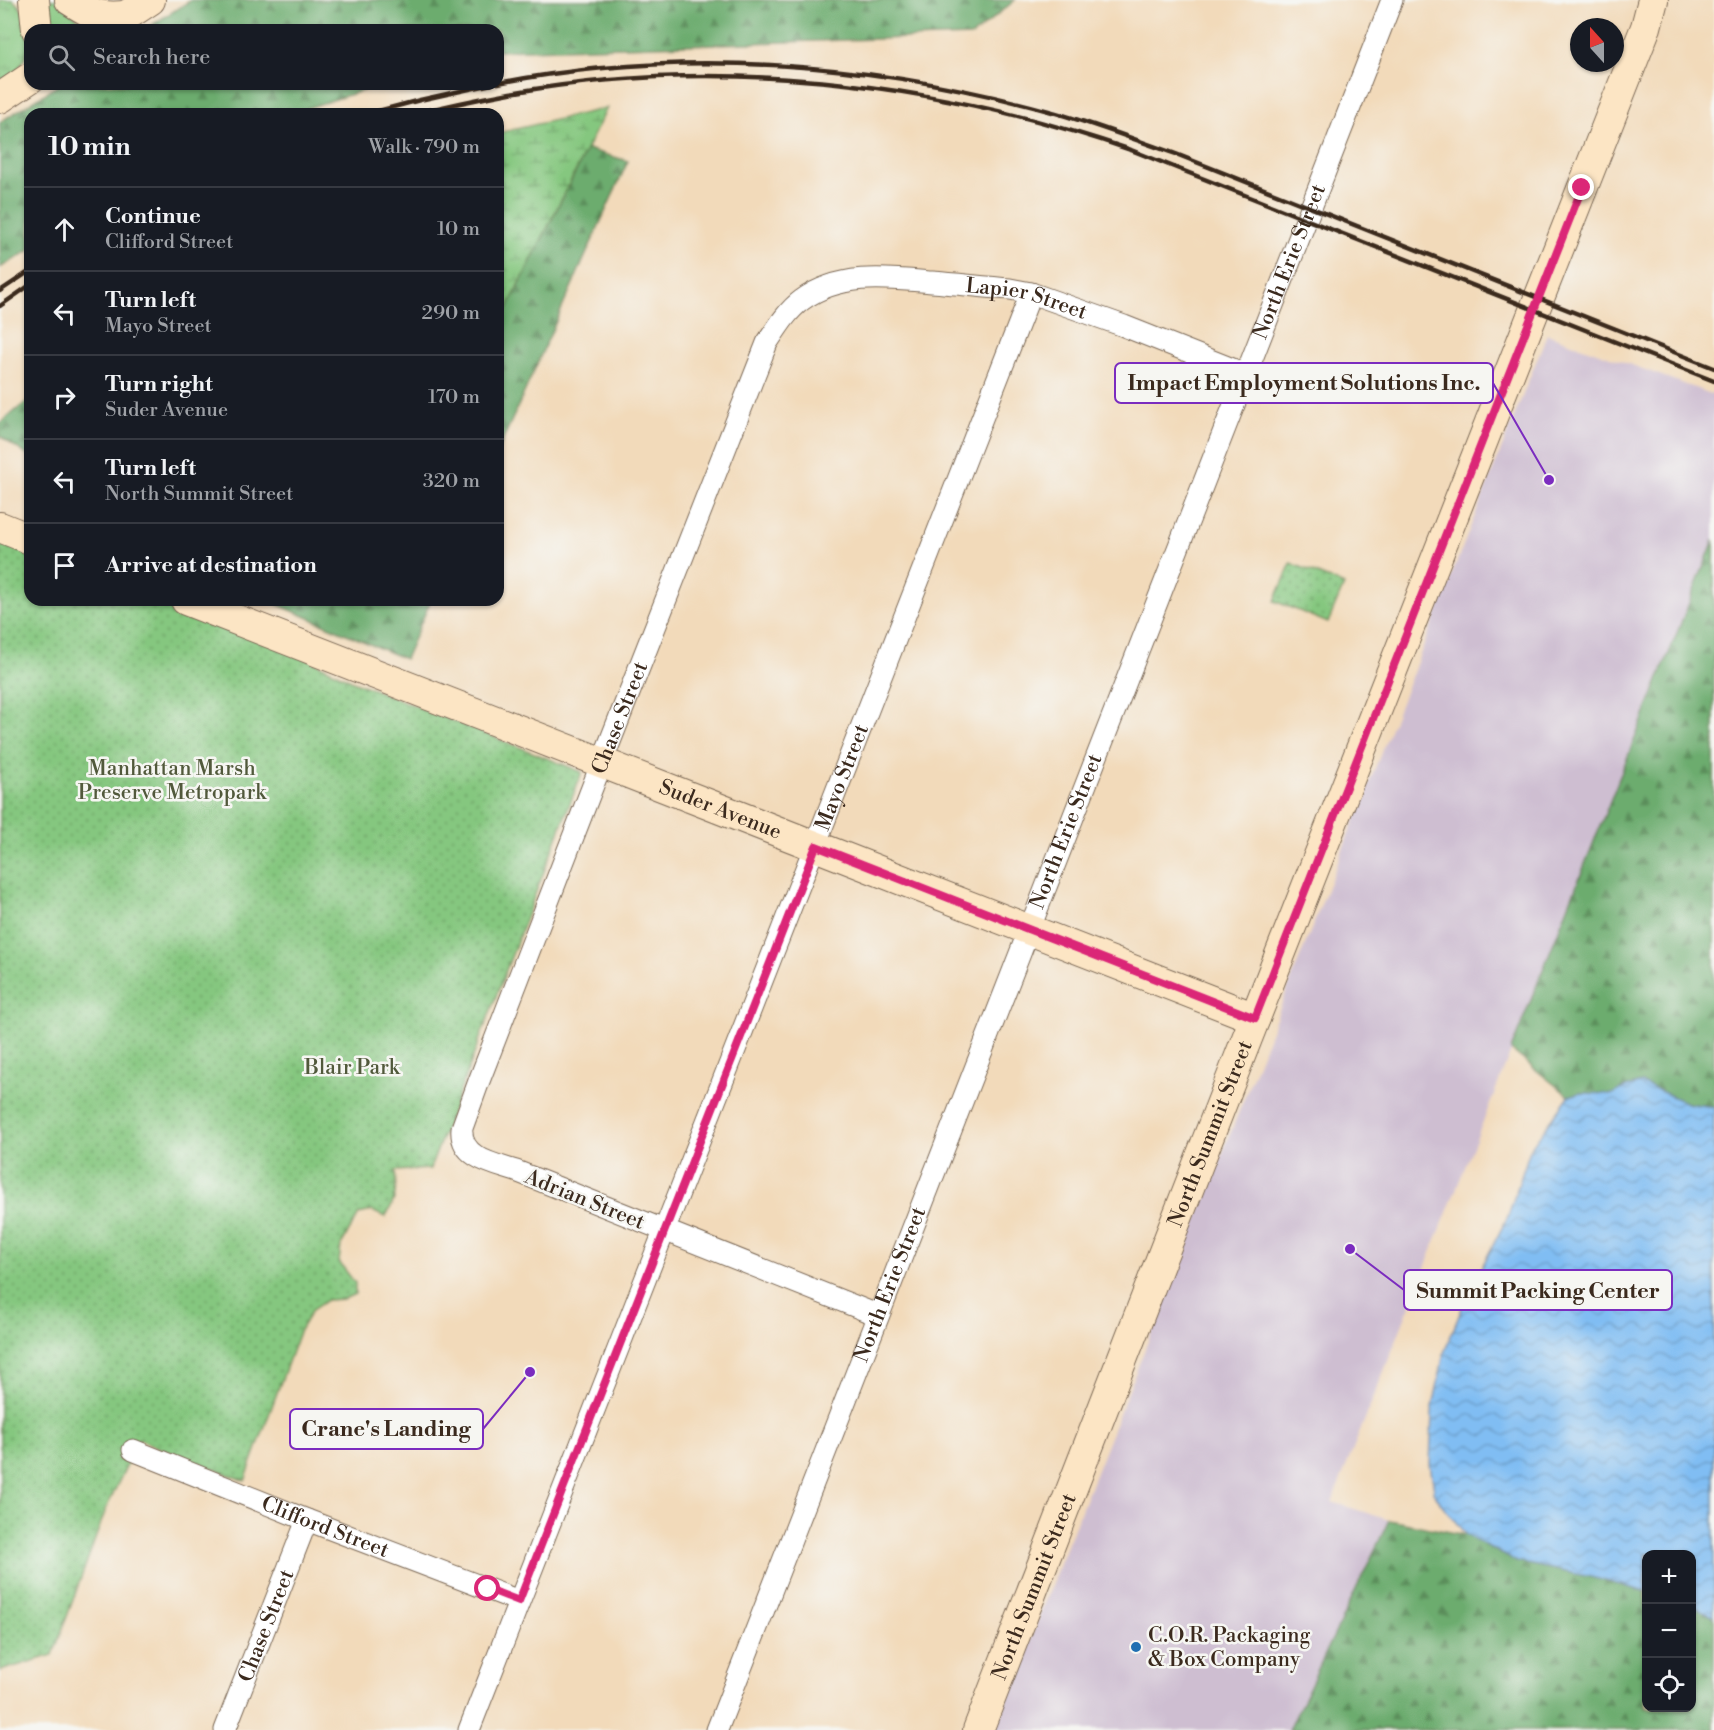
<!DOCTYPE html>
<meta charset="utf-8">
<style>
:root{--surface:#171b24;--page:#20242c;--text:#f1f3f6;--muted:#9ea1a6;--line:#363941}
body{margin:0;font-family:"Libre Bodoni",serif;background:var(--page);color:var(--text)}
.controls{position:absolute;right:18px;bottom:18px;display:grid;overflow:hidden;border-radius:12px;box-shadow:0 2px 4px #0004}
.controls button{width:54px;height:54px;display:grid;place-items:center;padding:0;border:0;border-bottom:2px solid var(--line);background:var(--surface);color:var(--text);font:30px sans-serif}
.compass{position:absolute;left:1570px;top:18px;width:54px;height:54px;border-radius:50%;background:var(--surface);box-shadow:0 2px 4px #0004;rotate:339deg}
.stop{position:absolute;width:18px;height:18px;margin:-14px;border:4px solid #db2777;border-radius:50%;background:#fff}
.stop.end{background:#db2777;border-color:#fff;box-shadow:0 2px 6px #0008}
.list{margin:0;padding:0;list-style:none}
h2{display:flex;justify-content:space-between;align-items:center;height:78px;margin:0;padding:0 24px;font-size:26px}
h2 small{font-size:20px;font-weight:400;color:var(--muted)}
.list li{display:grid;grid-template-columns:39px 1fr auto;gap:18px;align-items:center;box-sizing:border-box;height:84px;padding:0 24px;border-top:2px solid var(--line)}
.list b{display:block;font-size:22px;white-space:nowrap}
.list p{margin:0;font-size:20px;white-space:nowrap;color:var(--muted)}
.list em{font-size:20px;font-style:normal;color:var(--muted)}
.icon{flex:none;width:33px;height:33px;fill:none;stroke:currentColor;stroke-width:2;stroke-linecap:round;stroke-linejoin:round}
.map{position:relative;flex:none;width:1714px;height:1730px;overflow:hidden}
.search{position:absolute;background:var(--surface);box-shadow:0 2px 4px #0004;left:24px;top:24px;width:480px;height:66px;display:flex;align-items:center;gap:15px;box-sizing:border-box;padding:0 21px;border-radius:18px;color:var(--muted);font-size:22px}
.panel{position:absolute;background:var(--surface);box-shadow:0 2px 4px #0004;left:24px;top:108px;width:480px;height:498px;border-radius:18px}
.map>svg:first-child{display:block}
.industrial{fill:#cebed1}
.grass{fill:url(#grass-tufts);stroke:#60784e;stroke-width:1.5}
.forest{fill:url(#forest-firs);stroke:#546b46;stroke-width:1.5}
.wetland{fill:url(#wetland-marsh);stroke:#60784e;stroke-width:1.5}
.park{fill:url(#park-dots);stroke:#60784e;stroke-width:1.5}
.water{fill:url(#water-waves);stroke:#5e7488;stroke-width:1.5}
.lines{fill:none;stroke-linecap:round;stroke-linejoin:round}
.street-casing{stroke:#7b6855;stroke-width:23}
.secondary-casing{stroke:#7b6855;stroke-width:32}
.street{stroke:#fff;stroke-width:21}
.secondary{stroke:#fce5c4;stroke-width:30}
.rail{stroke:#3b2a1e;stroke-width:4.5}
.route{stroke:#db2777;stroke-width:8}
.poi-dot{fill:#1f6fb2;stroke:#f6f6f2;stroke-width:2}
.labels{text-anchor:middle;stroke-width:5;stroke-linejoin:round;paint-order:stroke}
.street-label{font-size:21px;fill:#3b2a1e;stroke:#f6f6f2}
.park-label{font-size:21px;fill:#51593b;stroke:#f6f6f2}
.poi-label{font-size:21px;fill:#3b2a1e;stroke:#f6f6f2;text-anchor:start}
.leader{fill:none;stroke:#7b2cbf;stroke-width:2}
.callout-dot{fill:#7b2cbf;stroke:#f6f6f2;stroke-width:2}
.callout{fill:#f6f6f2;stroke:#7b2cbf;stroke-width:2}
.callout-label{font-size:22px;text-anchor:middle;font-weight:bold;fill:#3b2a1e}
</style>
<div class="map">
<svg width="1714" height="1730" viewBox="0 0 1714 1730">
<defs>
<pattern id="grass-tufts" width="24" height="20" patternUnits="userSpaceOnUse" patternTransform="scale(1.5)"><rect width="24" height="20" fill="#85c77f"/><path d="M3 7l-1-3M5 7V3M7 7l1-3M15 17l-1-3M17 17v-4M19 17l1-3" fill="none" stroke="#6ea267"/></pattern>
<pattern id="forest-firs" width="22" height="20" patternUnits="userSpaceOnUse" patternTransform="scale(1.5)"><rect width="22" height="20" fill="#6cac6e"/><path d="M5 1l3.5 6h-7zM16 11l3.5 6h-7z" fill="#5a8c5a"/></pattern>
<pattern id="wetland-marsh" width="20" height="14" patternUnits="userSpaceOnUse" patternTransform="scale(1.5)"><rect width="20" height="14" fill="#85c77f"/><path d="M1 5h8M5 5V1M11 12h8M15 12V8" fill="none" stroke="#6ea267"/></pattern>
<pattern id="park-dots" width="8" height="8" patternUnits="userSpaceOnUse" patternTransform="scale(1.5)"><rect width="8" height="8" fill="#85c77f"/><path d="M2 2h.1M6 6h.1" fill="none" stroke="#6ea267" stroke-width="1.8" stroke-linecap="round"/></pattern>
<pattern id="water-waves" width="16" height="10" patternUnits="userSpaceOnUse" patternTransform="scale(1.5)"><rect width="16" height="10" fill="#80bdf3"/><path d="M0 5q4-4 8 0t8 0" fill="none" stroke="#6a9ac4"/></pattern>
</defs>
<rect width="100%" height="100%" fill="#f6f6f2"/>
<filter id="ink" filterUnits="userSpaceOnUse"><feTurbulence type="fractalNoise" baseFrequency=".0167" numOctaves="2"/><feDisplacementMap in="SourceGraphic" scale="12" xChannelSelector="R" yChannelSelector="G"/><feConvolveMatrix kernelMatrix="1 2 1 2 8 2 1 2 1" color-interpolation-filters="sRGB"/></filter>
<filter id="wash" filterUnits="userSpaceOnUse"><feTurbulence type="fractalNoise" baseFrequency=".008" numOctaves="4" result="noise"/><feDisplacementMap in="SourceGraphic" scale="24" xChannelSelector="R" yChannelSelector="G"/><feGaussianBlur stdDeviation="1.35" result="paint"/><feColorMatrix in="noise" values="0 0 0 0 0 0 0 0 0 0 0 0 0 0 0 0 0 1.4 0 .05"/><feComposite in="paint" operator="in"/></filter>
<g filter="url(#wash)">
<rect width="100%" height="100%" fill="#f2daba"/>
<polygon class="industrial" points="1547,334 1714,395 1714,540 1332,1502 1389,1520 1289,1730 994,1730"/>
<g class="grass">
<path d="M0,0H13C22,7 24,13 27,24C33,53 24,68 0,84Z"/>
<polygon points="41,0 55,0 81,21 68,30 45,30"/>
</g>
<g class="forest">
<polygon points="191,0 1015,0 972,36 498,51 498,30 144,30"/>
<polygon points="60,84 383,84 289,114 30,114 30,250 0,268 0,122"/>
<polygon points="587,149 628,161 498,451 498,327"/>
<polygon points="30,399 30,457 0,436 0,423"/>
<polygon points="1714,540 1714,1107 1687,1103 1642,1083 1626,1087 1613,1094 1580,1093 1569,1096 1511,1050"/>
<polygon points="267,600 431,600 405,659"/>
<polygon points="1389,1520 1466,1535 1517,1562 1591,1577 1646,1592 1646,1708 1692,1708 1692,1605 1714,1617 1714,1730 1289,1730"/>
</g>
<polygon class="wetland" points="607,108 498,327 498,133"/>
<g class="park">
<path d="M0,527L30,539V600H186L355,682L582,772L430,1169L395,1171C397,1190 396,1201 385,1217L372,1211L359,1214L341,1245L339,1262L355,1283V1294L344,1299L327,1300L312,1310L299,1332L245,1481L149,1444L139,1439L106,1509L53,1655L0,1671Z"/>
<polygon points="1291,563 1344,585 1328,623 1275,601"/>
</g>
<polygon class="water" points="1642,1083 1687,1103 1714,1107 1714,1617 1692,1605 1692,1554 1646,1554 1646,1592 1591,1577 1517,1562 1466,1535 1435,1496 1430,1464 1432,1412 1444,1353 1466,1298 1508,1216 1531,1147 1569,1096 1580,1093 1613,1094 1626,1087"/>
</g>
<g filter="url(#ink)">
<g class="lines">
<defs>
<g id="street">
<path id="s1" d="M877,1315L516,1171C494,1164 459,1158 462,1128L479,1081L602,762L767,343C777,328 787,311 802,300C841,272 887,278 932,282C958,284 984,287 1010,289L1031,293L1124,326L1245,374"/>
<path id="s2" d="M133,1450L307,1520L519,1601"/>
<path id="s3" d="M225,1730L307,1520"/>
<path id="s4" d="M469,1730L1031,293"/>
<path id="s5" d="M717,1730C940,1153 1164,576 1392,0"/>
</g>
<g id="secondary">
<polyline points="34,0 37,30"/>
<path d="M70,0C93,15 98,18 125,16"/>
<polyline points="109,27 150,0"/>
<polyline points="0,98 30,78"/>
<polyline points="0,527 30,539"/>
<path id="s6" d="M186,600L1255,1018"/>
<path id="s7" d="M978,1730L1242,1051L1646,27L1653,0"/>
</g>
</defs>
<use href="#street" class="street-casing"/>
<use href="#secondary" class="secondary-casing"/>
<use href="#street" class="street"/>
<use href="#secondary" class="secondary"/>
<g class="rail">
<path d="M498,83C683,47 875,62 1056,113C1097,125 1136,140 1176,154L1714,368"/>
<polyline points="367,114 420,100 492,84"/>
<path d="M413,114C445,106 478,99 510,93C719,56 932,81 1131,150L1714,381"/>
<polyline points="0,291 30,271"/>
<polyline points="0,306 30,285"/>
</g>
</g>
</g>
<g class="lines" filter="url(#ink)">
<polyline class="route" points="488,1589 519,1601 816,846 1255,1018 1582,188"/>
</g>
<circle class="poi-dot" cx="1136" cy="1647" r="6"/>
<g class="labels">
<g class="street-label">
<text dy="7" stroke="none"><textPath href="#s5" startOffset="1576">North Erie Street</textPath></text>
<text dy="7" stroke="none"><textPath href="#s1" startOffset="1593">Lapier Street</textPath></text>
<text dy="7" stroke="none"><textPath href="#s1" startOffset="904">Chase Street</textPath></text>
<text dy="7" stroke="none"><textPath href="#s4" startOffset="1023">Mayo Street</textPath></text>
<text dy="7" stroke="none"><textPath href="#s6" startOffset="574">Suder Avenue</textPath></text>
<text dy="7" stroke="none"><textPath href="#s5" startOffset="964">North Erie Street</textPath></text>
<text dy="7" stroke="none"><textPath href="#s7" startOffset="640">North Summit Street</textPath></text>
<text transform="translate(585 1199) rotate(22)" y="7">Adrian Street</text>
<text dy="7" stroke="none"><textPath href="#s5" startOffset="478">North Erie Street</textPath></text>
<text dy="7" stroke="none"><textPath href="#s2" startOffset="207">Clifford Street</textPath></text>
<text dy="7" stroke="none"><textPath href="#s7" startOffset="154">North Summit Street</textPath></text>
<text dy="7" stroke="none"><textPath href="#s3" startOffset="112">Chase Street</textPath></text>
</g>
<g class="park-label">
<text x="172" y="775">Manhattan Marsh<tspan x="172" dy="24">Preserve Metropark</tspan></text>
<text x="352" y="1074">Blair Park</text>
</g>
<g class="poi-label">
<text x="1148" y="1642">C.O.R. Packaging<tspan x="1148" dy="24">&amp; Box Company</tspan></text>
</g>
</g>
<path class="leader" d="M1549 480L1493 383M1350 1249L1404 1290M530 1372L483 1429"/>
<g class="callout-dot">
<circle cx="1549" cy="480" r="6"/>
<circle cx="1350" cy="1249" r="6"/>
<circle cx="530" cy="1372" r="6"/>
</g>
<g class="callout">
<rect x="1115" y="363" width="378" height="40" rx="6"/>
<rect x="1404" y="1270" width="268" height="40" rx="6"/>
<rect x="290" y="1409" width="193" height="40" rx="6"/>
</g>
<g class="callout-label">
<text x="1304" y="390">Impact Employment Solutions Inc.</text>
<text x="1538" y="1298">Summit Packing Center</text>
<text x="386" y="1436">Crane's Landing</text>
</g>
</svg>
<div class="controls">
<button>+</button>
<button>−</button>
<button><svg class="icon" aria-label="locate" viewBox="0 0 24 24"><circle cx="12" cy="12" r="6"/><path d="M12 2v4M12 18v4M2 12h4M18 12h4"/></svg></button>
</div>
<svg class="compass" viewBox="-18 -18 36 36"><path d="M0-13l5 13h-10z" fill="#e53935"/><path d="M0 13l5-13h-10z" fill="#9ea1a6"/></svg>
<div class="stop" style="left:488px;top:1589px"></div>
<div class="stop end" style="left:1582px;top:188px"></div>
<div class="search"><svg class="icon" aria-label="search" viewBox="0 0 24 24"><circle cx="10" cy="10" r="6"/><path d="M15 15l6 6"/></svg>Search here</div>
<section class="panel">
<h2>10 min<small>Walk · 790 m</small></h2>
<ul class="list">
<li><svg class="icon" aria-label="ahead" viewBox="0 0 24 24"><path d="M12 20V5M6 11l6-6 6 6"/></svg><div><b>Continue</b><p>Clifford Street</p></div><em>10 m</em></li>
<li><svg class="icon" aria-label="left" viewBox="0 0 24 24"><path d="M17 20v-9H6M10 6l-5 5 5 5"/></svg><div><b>Turn left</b><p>Mayo Street</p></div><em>290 m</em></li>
<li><svg class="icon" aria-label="right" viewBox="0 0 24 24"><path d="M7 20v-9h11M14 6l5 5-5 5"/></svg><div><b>Turn right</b><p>Suder Avenue</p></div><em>170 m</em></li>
<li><svg class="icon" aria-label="left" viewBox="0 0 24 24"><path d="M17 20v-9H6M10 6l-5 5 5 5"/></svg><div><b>Turn left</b><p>North Summit Street</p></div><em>320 m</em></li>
<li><svg class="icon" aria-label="arrive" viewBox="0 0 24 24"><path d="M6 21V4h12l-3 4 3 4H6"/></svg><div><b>Arrive at destination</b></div></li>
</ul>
</section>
</div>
